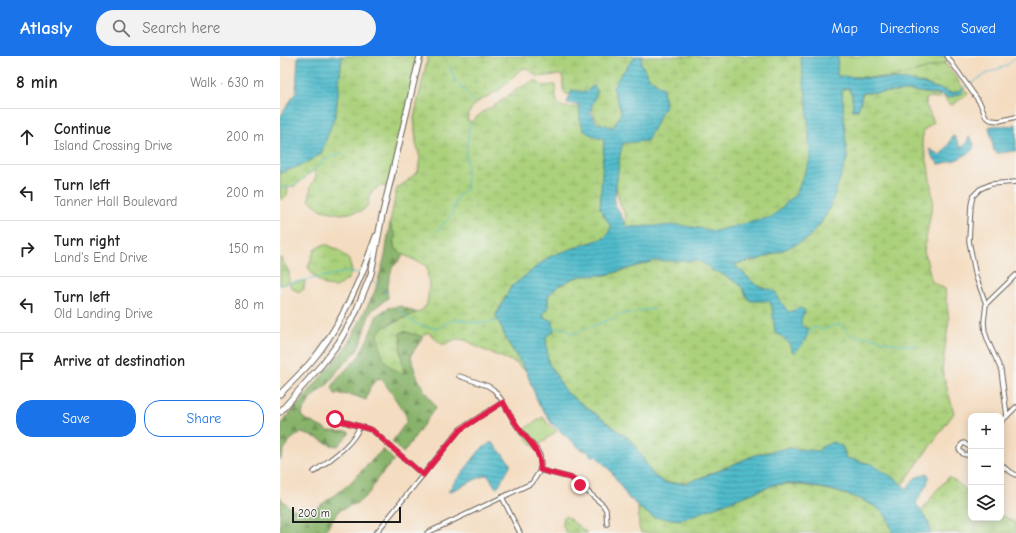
<!DOCTYPE html>
<meta charset="utf-8">
<style>
:root{--surface:#fff;--page:#f2f2f2;--text:#222;--muted:#767676;--line:#e0e0e0;--accent:#1a73e8}
body{margin:0;font-family:"Comic Neue",sans-serif;background:var(--page);color:var(--text)}
.controls{position:absolute;right:12px;bottom:12px;display:grid;overflow:hidden;border-radius:8px;box-shadow:0 2px 10px #0003}
.controls button{width:36px;height:36px;display:grid;place-items:center;padding:0;border:0;border-bottom:1px solid var(--line);background:var(--surface);color:var(--text);font:20px sans-serif}
.scale{position:absolute;left:12px;bottom:10px;width:109px;box-sizing:border-box;padding-left:4px;border:2px solid #1c1c1c;border-top:0;font-size:11px;line-height:14px;white-space:nowrap;color:#1c1c1c;-webkit-text-stroke:3px #f6f6f2;paint-order:stroke}
.stop{position:absolute;width:12px;height:12px;margin:-9px;border:3px solid #e11d48;border-radius:50%;background:#fff}
.stop.end{background:#e11d48;border-color:#fff;box-shadow:0 1px 4px #0008}
.list{margin:0;padding:0;list-style:none}
h2{display:flex;justify-content:space-between;align-items:center;height:52px;margin:0;padding:0 16px;font-size:17px}
h2 small{font-size:13px;font-weight:400;color:var(--muted)}
.list li{display:grid;grid-template-columns:26px 1fr auto;gap:12px;align-items:center;box-sizing:border-box;height:56px;padding:0 16px;border-top:1px solid var(--line)}
.list b{display:block;font-size:15px;white-space:nowrap}
.list p{margin:0;font-size:13px;white-space:nowrap;color:var(--muted)}
.list em{font-size:13px;font-style:normal;color:var(--muted)}
.actions{display:flex;gap:8px;padding:12px 16px}
.actions a{flex:1;padding:9px 0;border:1px solid var(--accent);border-radius:16px;text-align:center;font-size:14px;color:var(--accent)}
.actions .main{background:var(--accent);color:#fff}
.icon{flex:none;width:22px;height:22px;fill:none;stroke:currentColor;stroke-width:2;stroke-linecap:round;stroke-linejoin:round}
.map{position:relative;flex:none;width:736px;height:477px;overflow:hidden}
header{display:flex;align-items:center;gap:24px;box-sizing:border-box;height:56px;padding:0 20px;background:var(--accent);color:#fff}
header strong{font-size:19px}
nav{display:flex;gap:22px;margin-inline-start:auto;font-size:14px}
.search{width:280px;height:36px;background:var(--page);display:flex;align-items:center;gap:10px;box-sizing:border-box;padding:0 14px;border-radius:22px;color:var(--muted);font-size:15px}
main{display:flex}
aside{flex:1;background:var(--surface)}
.map>svg:first-child{display:block}
.green{fill:#abd17b;stroke:#64764c}
.forest{fill:url(#forest-firs);stroke:#526844}
.wetland{fill:url(#wetland-marsh);stroke:#64764c}
.water{fill:url(#water-rules);stroke:#366c74}
.lines{fill:none;stroke-linecap:round;stroke-linejoin:round}
.stream{stroke:#51bccc;stroke-width:1}
.street-casing{stroke:#685f55;stroke-width:5.5}
.secondary-casing{stroke:#685f55;stroke-width:7}
.street{stroke:#fff;stroke-width:3.5}
.secondary{stroke:#fff;stroke-width:5}
.route{stroke:#e11d48;stroke-width:5}
</style>
<header>
<strong>Atlasly</strong>
<div class="search"><svg class="icon" aria-label="search" viewBox="0 0 24 24"><circle cx="10" cy="10" r="6"/><path d="M15 15l6 6"/></svg>Search here</div>
<nav><a>Map</a><a>Directions</a><a>Saved</a></nav>
</header>
<main>
<aside>
<h2>8 min<small>Walk · 630 m</small></h2>
<ul class="list">
<li><svg class="icon" aria-label="ahead" viewBox="0 0 24 24"><path d="M12 20V5M6 11l6-6 6 6"/></svg><div><b>Continue</b><p>Island Crossing Drive</p></div><em>200 m</em></li>
<li><svg class="icon" aria-label="left" viewBox="0 0 24 24"><path d="M17 20v-9H6M10 6l-5 5 5 5"/></svg><div><b>Turn left</b><p>Tanner Hall Boulevard</p></div><em>200 m</em></li>
<li><svg class="icon" aria-label="right" viewBox="0 0 24 24"><path d="M7 20v-9h11M14 6l5 5-5 5"/></svg><div><b>Turn right</b><p>Land's End Drive</p></div><em>150 m</em></li>
<li><svg class="icon" aria-label="left" viewBox="0 0 24 24"><path d="M17 20v-9H6M10 6l-5 5 5 5"/></svg><div><b>Turn left</b><p>Old Landing Drive</p></div><em>80 m</em></li>
<li><svg class="icon" aria-label="arrive" viewBox="0 0 24 24"><path d="M6 21V4h12l-3 4 3 4H6"/></svg><div><b>Arrive at destination</b></div></li>
</ul>
<div class="actions"><a class="main">Save</a><a>Share</a></div>
</aside>
<div class="map">
<svg width="736" height="477" viewBox="0 0 736 477">
<defs>
<pattern id="forest-firs" width="22" height="20" patternUnits="userSpaceOnUse"><rect width="22" height="20" fill="#88b36b"/><path d="M5 1l3.5 6h-7zM16 11l3.5 6h-7z" fill="#6e9157"/></pattern>
<pattern id="wetland-marsh" width="20" height="14" patternUnits="userSpaceOnUse"><rect width="20" height="14" fill="#abd17b"/><path d="M1 5h8M5 5V1M11 12h8M15 12V8" fill="none" stroke="#93b36a"/></pattern>
<pattern id="water-rules" width="6" height="5" patternUnits="userSpaceOnUse"><rect width="6" height="5" fill="#51bccc"/><path d="M0 2.5h6" fill="none" stroke="#4298a5"/></pattern>
</defs>
<rect width="100%" height="100%" fill="#f6f6f2"/>
<filter id="ink" filterUnits="userSpaceOnUse"><feTurbulence type="fractalNoise" baseFrequency=".025" numOctaves="2"/><feDisplacementMap in="SourceGraphic" scale="8" xChannelSelector="R" yChannelSelector="G"/><feConvolveMatrix kernelMatrix="1 2 1 2 8 2 1 2 1" color-interpolation-filters="sRGB"/></filter>
<filter id="wash" filterUnits="userSpaceOnUse"><feTurbulence type="fractalNoise" baseFrequency=".012" numOctaves="4" result="noise"/><feDisplacementMap in="SourceGraphic" scale="16" xChannelSelector="R" yChannelSelector="G"/><feGaussianBlur stdDeviation="0.9" result="paint"/><feColorMatrix in="noise" values="0 0 0 0 0 0 0 0 0 0 0 0 0 0 0 0 0 1.4 0 .05"/><feComposite in="paint" operator="in"/></filter>
<g filter="url(#wash)">
<rect width="100%" height="100%" fill="#f4dcc0"/>
<g class="green">
<polygon points="558,0 669,0 665,7 639,15 608,22 556,20"/>
<polygon points="263,361 267,367 277,375 255,392 241,375"/>
</g>
<g class="forest">
<path d="M110,166L115,180L114,191L124,199L112,212L107,232L108,242L92,254L88,262L83,281L76,296L58,314L49,327L31,342L22,357L23,362L49,375L69,376V378L58,390L51,389L35,381L21,377C6,385 5,391 0,406V369L22,344L69,287L95,235L105,200Z"/>
<path d="M121,250L137,257L111,267L124,317L120,292L121,283L118,278L124,275L143,281L131,299C134,320 144,335 156,351L123,397L112,386L127,365L126,359L102,323H97L90,331L86,344L73,339L55,338L52,331L58,322L79,300L88,282L97,259L108,252Z"/>
<polygon points="103,393 114,404 97,423 90,436 79,446 60,454 43,477 0,477 0,440 3,445 12,453 25,455 35,453 67,430"/>
</g>
<g class="wetland">
<polygon points="62,0 142,0 119,93 112,131 100,130 90,137 88,149 82,155 62,158 42,154 29,144 31,130 36,120 34,114 15,130 8,131 7,139 2,144 0,142 0,117 10,112 59,28"/>
<path d="M148,0H530L533,120L492,178L344,173C349,157 343,158 339,144C332,121 335,95 336,71C316,74 312,54 307,39L286,38L283,34V21L280,19C273,18 264,22 258,20C251,18 250,10 241,13C235,19 229,25 223,31C209,43 191,42 187,64L191,66L203,56L218,47L239,32L254,25L258,26L262,30L272,29H276C277,34 275,38 276,42C278,55 291,51 300,50L328,82L320,152L331,171L328,178L324,182L231,231L216,259L227,285L246,315L234,306L201,293L186,284L176,283L163,289C157,285 153,279 147,276L143,281L124,275L119,278L121,282L120,292L124,317C102,311 101,297 98,278L102,272L141,255L147,248L149,233L147,210L124,199L114,191L115,180L110,166L117,132L126,126L138,115L140,102L136,87L134,62Z"/>
<path d="M665,7L688,38C682,41 678,46 672,49L669,48L663,40L669,42L672,37L645,28L627,24L608,22L639,15Z"/>
<polygon points="564,32 569,32 572,39 573,54 581,45 582,37 631,35 659,39 660,43 650,41 646,43 646,50 654,66 644,74 642,85 648,109 653,145 644,194 652,226 665,233 669,264 662,314 674,357 622,429 591,408 566,402 562,390 539,395 507,392 475,399 438,415 406,427 385,427 373,419 353,386 286,336 268,306 263,262 264,256 268,252 268,240 278,230 294,222 302,220 326,219 375,205 421,202 454,208 477,204 501,195 541,167 550,149 567,102 562,35"/>
<path d="M45,188L59,194L69,204L72,216L67,224L56,231C42,231 35,223 28,211L35,193Z"/>
<polygon points="0,201 9,216 9,227 25,225 24,233 18,236 12,232 9,227 0,229"/>
<polygon points="669,421 691,437 691,462 721,462 721,459 736,467 736,477 650,477 649,468 641,456 656,435"/>
<path d="M506,428C532,429 589,439 606,460C609,464 611,472 613,477H361L359,471L358,451L373,461L478,435L494,429Z"/>
<polygon points="286,460 307,477 286,477 283,470 283,461"/>
</g>
<g class="water">
<polygon points="18,0 62,0 56,57 41,98 22,109 0,117 0,61 16,36"/>
<path d="M356,0H362L361,7L369,22L383,32L385,50L367,85L343,87L340,99L334,146L347,171L400,169L435,175L492,161L516,138L530,104L527,47L520,0H558L557,20L627,24L645,28L672,37L682,33V37L669,42L661,39L631,35L582,37L581,45L578,54H573L572,39L569,32H564L562,35L567,102L551,149L541,167L527,183L501,195L477,204L454,208L475,228L486,233H491L495,236L508,256L521,252L525,255C522,261 520,264 522,270L529,273C524,286 525,287 514,297C511,294 511,292 509,288C506,282 500,280 495,277L492,251L489,245H470L466,239L462,231L456,226L438,216L432,215L429,211L419,205H375L326,219L302,220L294,222L278,230L268,240V252L264,256L263,261L273,265L274,275L266,281L268,306L286,336L353,386L373,419L385,427H406L438,415L475,399L507,392L539,395L541,391L553,386L562,390L566,402L591,408L617,424L627,433L635,422L647,417L649,421L647,428L636,447L649,468L650,477H613C611,472 609,465 606,460C592,441 541,431 518,428C510,427 502,428 494,429L401,464L373,461L358,451L352,444L349,443L330,414L316,400H312L307,395L302,394L271,367L269,362L259,349L246,315L227,285L216,259L231,231L270,200L324,182L328,178L331,171L320,152L324,83L315,81L303,74L300,63L299,49L287,47L292,34L306,36L314,29L317,36L310,55L317,67L334,71L341,56L333,31L341,18Z"/>
<path d="M736,68V95L718,97L714,95L709,71L711,70C719,70 725,69 732,70Z"/>
<path d="M672,80L675,81L681,92L687,87L689,81C707,96 669,107 659,108L653,102L649,93L660,99C665,94 671,87 672,80Z"/>
<polygon points="210,387 213,387 230,407 230,411 217,432 215,431 209,420 205,419 169,436 168,435 200,394"/>
</g>
<g class="lines">
<g class="stream">
<polyline points="170,10 173,21 177,26 196,48"/>
<polyline points="682,33 708,17 726,10 736,2"/>
<polyline points="0,132 15,130 45,104 63,96"/>
<polyline points="157,175 171,160 177,141 186,133 187,114 186,96 190,66"/>
<polyline points="92,224 108,239"/>
<polyline points="0,229 67,216 80,217"/>
<path d="M119,253C126,261 133,268 144,270C149,271 153,271 157,273C166,266 175,262 187,265C190,265 193,267 197,267C203,268 213,265 219,265"/>
<polyline points="273,271 286,273 292,278 333,262 337,259 370,253 375,254"/>
<polyline points="528,280 534,271 538,272 541,274 559,268 573,281 592,281 610,287 638,290"/>
</g>
</g>
</g>
<g filter="url(#ink)">
<g class="lines">
<defs>
<g id="street">
<polyline points="667,0 700,47 706,61 711,64 719,65 736,61"/>
<polyline points="706,248 736,219"/>
<polyline points="727,360 721,314 708,285 705,276 704,266 706,248 696,221 689,185 691,149 693,140 700,133 711,128 736,126"/>
<polyline points="55,363 92,374 143,419"/>
<polyline points="721,366 736,351"/>
<polyline points="691,392 684,387 682,388 679,393 683,398 687,399 691,396"/>
<polyline points="721,408 726,413 736,419"/>
<polyline points="260,414 291,422 300,429 323,449 326,454 327,468"/>
<path d="M34,416C50,403 72,390 80,370"/>
<polyline points="222,441 240,477"/>
<polyline points="96,477 180,373 223,346"/>
<polyline points="147,477 252,427 259,416 261,409 260,400 257,394 236,369 221,343 214,334 208,330 179,320"/>
</g>
<g id="secondary">
<path d="M0,338C10,328 20,318 30,307C60,273 81,223 96,180"/>
<polyline points="0,356 43,307 59,286 75,258 91,218 102,160 140,0"/>
</g>
</defs>
<use href="#street" class="street-casing"/>
<use href="#secondary" class="secondary-casing"/>
<use href="#street" class="street"/>
<use href="#secondary" class="secondary"/>
</g>
</g>
<g class="lines" filter="url(#ink)">
<path class="route" d="M55,363L92,374L143,419L180,374L223,346C227,353 231,361 236,368C245,383 263,394 260,414L291,422L300,429"/>
</g>
</svg>
<div class="controls">
<button>+</button>
<button>−</button>
<button><svg class="icon" aria-label="layers" viewBox="0 0 24 24"><path d="M12 4l9 5-9 5-9-5zM3 14l9 5 9-5"/></svg></button>
</div>
<div class="scale">200 m</div>
<div class="stop" style="left:55px;top:363px"></div>
<div class="stop end" style="left:300px;top:429px"></div>
</div>
</main>
